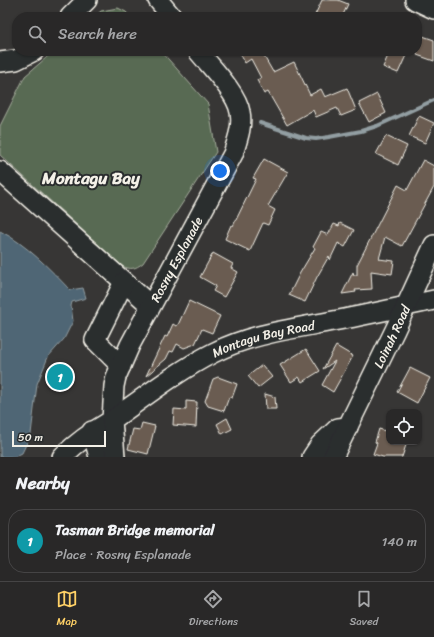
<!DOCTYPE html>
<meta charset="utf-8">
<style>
:root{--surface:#292828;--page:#313030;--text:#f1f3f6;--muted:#a5a6a8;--line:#454445;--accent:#ffd166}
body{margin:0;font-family:Sriracha,sans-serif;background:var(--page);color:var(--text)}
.controls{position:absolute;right:12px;bottom:12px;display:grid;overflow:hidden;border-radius:8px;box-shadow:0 1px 3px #0004}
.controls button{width:36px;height:36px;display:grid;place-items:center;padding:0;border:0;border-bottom:1px solid var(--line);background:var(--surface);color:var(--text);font:20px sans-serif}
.scale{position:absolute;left:12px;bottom:10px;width:94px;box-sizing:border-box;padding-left:4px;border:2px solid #f4f1e8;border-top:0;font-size:11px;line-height:14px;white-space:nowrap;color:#f4f1e8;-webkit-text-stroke:3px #2a2d2e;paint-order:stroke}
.you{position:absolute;left:220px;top:171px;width:14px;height:14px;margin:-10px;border:3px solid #fff;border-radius:50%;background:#1a73e8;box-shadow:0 0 0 6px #1a73e833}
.badge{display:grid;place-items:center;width:26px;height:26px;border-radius:50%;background:var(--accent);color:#fff;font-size:13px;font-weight:700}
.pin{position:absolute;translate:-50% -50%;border:2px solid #fff;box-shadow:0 1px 4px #0006}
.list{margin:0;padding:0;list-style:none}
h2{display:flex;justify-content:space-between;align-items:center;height:52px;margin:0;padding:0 16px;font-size:17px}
h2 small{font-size:13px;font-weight:400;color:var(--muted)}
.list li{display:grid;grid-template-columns:26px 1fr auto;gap:12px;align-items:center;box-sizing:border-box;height:64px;margin:0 8px 8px;padding:0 8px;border:1px solid var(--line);border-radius:16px}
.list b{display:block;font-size:15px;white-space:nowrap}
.list p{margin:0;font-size:13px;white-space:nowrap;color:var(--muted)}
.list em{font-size:13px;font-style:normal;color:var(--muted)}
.icon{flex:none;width:22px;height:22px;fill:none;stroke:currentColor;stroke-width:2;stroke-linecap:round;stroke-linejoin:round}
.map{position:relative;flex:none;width:434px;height:457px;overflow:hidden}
.search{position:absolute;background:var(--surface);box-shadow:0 1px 3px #0004;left:12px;right:12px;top:12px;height:44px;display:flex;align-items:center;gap:10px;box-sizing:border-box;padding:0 14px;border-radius:16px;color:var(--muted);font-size:15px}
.sheet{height:124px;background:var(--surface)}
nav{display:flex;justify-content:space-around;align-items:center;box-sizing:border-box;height:56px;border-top:1px solid var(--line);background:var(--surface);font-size:11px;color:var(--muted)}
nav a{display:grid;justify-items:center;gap:2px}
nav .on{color:var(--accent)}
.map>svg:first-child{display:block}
.green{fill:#596a53;stroke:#a6ae9e}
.water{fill:#506674;stroke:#929ea2}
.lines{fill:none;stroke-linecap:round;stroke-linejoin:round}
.stream{stroke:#929ea2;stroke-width:4}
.building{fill:#6a5c51;stroke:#f4f1e8}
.minor-casing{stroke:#f4f1e8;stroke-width:22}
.minor{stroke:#2a2d2e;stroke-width:19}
.labels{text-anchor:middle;stroke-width:4;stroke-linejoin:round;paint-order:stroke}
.street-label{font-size:13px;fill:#f4f1e8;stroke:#2a2d2e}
.district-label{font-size:17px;font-weight:bold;fill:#f4f1e8;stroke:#2a2d2e}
</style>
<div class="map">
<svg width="434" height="457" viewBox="0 0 434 457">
<rect width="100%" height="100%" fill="#373635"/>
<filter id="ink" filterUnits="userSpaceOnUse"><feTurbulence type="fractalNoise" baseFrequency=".025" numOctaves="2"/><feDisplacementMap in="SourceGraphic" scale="8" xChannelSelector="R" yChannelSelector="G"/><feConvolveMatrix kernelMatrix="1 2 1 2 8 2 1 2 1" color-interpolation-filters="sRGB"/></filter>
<g filter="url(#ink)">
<g class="green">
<polygon points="118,8 126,12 131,17 94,17 101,11"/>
<path d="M54,51H161L208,104L216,152L143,263C135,269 131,270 122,266L0,155V126L25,76Z"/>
</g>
<path class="water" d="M0,231C26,244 50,269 70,290L83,288L86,298L72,302L71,306L73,321L64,339L48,357L37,384L31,434L22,453L14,457H0Z"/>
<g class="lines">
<polyline class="stream" points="260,123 306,138 316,139 329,137 361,131 377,126 434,100"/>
</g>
<g class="building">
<polygon points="322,0 338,0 348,4 342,17 314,17"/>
<polygon points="417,34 434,40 434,61 417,55"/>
<polygon points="239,51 265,51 262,53 273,72 294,62 310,95 321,89 325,97 347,88 356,110 341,116 337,108 316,117 313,110 287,125 268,92 264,94 257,80 261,78 251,59 245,63"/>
<polygon points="390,51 408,51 398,73 383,67"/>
<polygon points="377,94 386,113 369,122 359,103"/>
<polygon points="419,116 434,123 425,143 409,136"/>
<polygon points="386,136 407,146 398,165 376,154"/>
<polygon points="264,159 288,172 268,206 275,210 268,225 263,223 250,251 225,239 231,225 233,226 256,179 253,178"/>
<polygon points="423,160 434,166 434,187 402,246 385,237 379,259 394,261 392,274 371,271 372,289 355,290 356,292 342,294 353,272 354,275 357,275 357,265 398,185 407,190"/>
<polygon points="340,223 354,230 345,247 338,243 330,260 329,256 317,277 305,302 289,295 300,273 315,248 313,247 321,232 328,235 334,224 339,226"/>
<polygon points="213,253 233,264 231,268 238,272 224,297 213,291 216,286 200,277"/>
<polygon points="189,301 220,316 212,333 202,329 195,344 184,348 177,344 173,352 170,351 166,359 146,376 165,336 167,337 173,324 176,326 178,325"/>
<polygon points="336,346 353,356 333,392 322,385 335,361 323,369"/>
<polygon points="306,349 320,371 302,382 299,377 291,382 280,365"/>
<polygon points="262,365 272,377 258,388 248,376"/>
<polygon points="410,368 430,378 417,403 397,392"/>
<polygon points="218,377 237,384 232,398 229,397 224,411 208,406 205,401 213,379"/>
<polygon points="265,394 275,397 276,409 266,409"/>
<polygon points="186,401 197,402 196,427 173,425 174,409 186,410"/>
<polygon points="227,418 232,429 222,434 217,424"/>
<polygon points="142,423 155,426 148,454 128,449 133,429 140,430"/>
<polygon points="379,429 389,432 389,442 407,442 402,457 383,457 373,454 377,443 375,442"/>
</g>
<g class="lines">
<defs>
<g id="minor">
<polyline points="158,0 172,17"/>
<polyline points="415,0 434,9"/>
<polyline points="70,17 87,0"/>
<polyline points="0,62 16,60 34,51"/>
<polyline points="0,171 150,305"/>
<polyline points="121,366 95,340 124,282"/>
<polyline points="92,431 99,457"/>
<path id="s1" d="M62,457C77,442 93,431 112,420L114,386L116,377L130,345L233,154C237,141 243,126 240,112C237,93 210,66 198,51"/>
<path id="s2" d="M115,457L112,420C143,398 179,370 213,353C250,334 292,329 333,321C367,315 400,307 434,300"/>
<polyline points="312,457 320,445 338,428 348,427"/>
<path id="s3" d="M333,457L395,330L434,245"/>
</g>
</defs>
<use href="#minor" class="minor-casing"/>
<use href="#minor" class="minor"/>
</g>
</g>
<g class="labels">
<g class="street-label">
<text dy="5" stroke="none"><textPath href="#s1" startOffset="238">Rosny Esplanade</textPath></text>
<text dy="5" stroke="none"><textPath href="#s3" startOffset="134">Loinah Road</textPath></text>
<text dy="5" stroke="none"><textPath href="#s2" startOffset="211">Montagu Bay Road</textPath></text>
</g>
<g class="district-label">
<text x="91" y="184">Montagu Bay</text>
</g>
</g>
</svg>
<div class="controls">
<button><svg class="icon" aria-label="locate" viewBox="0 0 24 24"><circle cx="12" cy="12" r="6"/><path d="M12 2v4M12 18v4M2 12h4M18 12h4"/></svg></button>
</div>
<div class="scale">50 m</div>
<div class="you"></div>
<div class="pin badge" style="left:60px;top:377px;background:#0f9aa8">1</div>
<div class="search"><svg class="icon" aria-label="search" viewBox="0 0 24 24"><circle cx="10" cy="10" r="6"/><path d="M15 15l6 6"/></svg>Search here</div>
</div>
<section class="sheet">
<h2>Nearby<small></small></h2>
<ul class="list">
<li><span class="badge" style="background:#0f9aa8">1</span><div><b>Tasman Bridge memorial</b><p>Place · Rosny Esplanade</p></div><em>140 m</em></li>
</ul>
</section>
<nav>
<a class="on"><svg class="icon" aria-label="map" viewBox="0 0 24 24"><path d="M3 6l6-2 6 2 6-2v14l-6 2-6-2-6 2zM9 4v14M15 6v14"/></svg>Map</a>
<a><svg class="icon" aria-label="directions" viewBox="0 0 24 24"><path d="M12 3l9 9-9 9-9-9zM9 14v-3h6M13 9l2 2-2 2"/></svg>Directions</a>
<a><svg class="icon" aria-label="saved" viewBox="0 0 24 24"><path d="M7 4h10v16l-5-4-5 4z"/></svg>Saved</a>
</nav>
